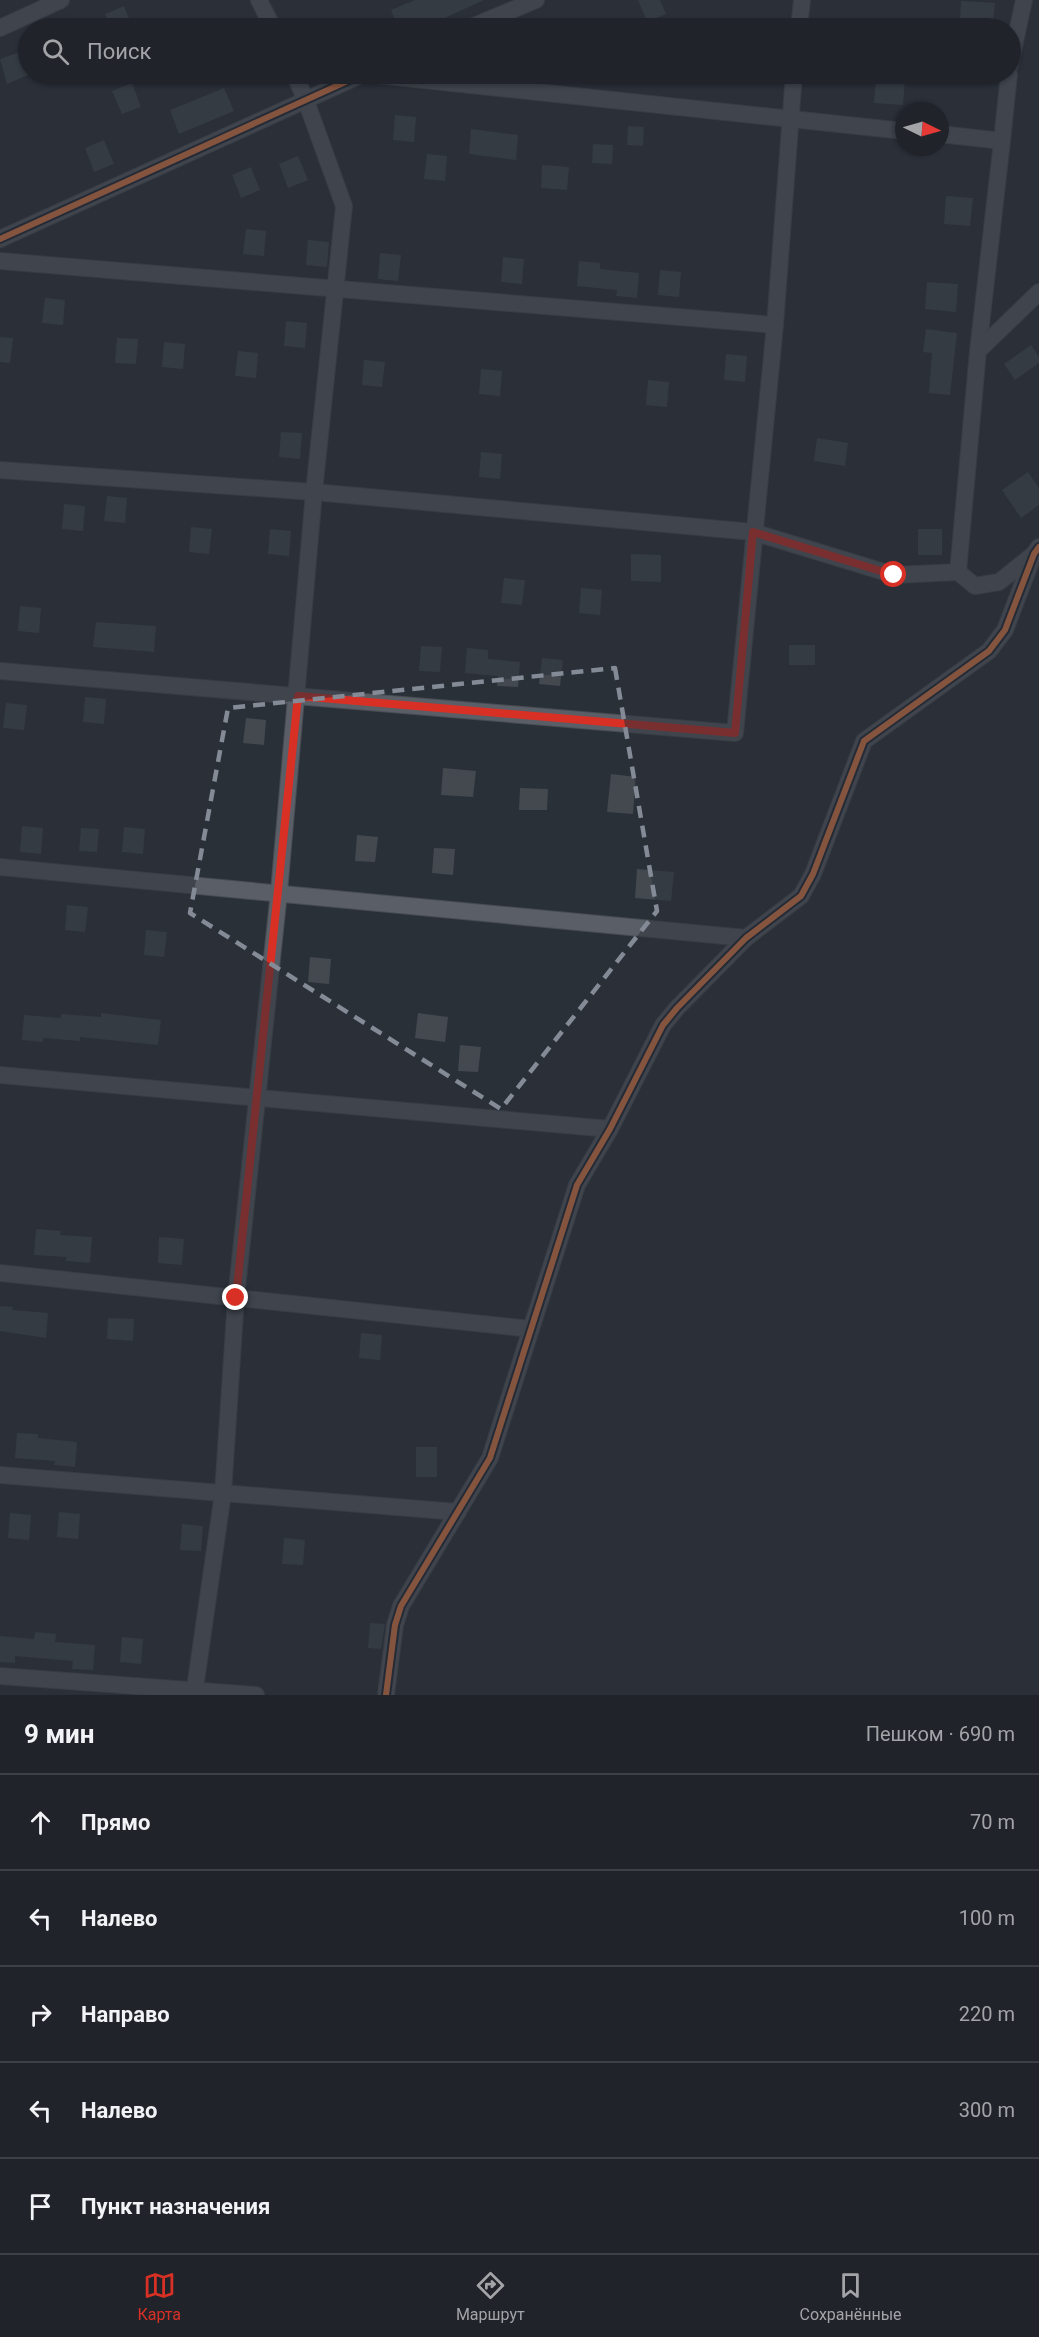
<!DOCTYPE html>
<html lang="ru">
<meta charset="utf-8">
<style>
:root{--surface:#20242a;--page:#282c32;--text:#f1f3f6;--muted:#a2a4a8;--line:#3d4147;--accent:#d93025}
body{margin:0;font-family:Roboto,sans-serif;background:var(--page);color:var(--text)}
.compass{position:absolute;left:895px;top:102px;width:54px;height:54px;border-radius:50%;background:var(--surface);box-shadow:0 2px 4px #0004;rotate:95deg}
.stop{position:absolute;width:18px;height:18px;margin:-14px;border:4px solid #d93025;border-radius:50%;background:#fff}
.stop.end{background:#d93025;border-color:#fff;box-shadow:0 2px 6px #0008}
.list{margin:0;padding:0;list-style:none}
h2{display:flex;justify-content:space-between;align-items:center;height:78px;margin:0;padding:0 24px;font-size:26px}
h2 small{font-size:20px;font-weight:400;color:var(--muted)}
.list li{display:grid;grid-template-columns:39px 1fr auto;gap:18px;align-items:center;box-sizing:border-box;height:96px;padding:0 24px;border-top:2px solid var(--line)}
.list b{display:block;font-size:22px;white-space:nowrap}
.list em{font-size:20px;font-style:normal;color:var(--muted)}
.icon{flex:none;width:33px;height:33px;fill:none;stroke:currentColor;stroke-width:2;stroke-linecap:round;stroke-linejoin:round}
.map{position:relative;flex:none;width:1039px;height:1695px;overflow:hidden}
.search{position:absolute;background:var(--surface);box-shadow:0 2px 4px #0004;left:18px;right:18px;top:18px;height:66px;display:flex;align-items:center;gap:15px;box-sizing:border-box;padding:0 21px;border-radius:33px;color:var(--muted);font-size:22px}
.sheet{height:558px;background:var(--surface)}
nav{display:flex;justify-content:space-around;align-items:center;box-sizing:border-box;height:84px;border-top:2px solid var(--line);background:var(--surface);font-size:16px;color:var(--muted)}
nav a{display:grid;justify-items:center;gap:3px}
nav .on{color:var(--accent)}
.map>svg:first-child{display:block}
.building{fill:#444950}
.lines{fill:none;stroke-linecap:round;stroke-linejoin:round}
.minor-casing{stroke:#484c53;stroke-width:18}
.minor{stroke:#5a5e66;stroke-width:16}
.cycleway-casing{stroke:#1d2633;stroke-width:10}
.cycleway{stroke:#f48246;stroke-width:6}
.route{stroke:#d93025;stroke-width:8}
.marked{fill:none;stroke:#848b96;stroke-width:4.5;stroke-dasharray:12 8;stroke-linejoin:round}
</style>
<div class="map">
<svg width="1039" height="1695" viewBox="0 0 1039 1695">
<rect width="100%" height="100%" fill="#2a3038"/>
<g class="building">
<polygon points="415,0 484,0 438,21 437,19 413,28 398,28 391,10"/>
<polygon points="638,0 660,0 666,14 647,22"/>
<polygon points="961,1 995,3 993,25 960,23"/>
<polygon points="124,6 133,28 111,28 105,14"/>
<polygon points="28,49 28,75 7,84 0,59"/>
<polygon points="876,78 905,79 903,105 874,103"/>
<polygon points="132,83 141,107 122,114 112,91"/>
<polygon points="224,88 234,111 179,134 170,110"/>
<polygon points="395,115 416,117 414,142 393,140"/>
<polygon points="628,126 644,127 643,146 627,145"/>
<polygon points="471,129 518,135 516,160 469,154"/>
<polygon points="104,140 114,164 94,172 85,148"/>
<polygon points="593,144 613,145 612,164 592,163"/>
<polygon points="427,154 447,156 445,181 424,179"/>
<polygon points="298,156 308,180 288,188 279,164"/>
<polygon points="542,165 569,167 567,190 541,188"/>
<polygon points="251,167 260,190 241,198 232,175"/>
<polygon points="946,196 973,198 970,226 944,224"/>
<polygon points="246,229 266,231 264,256 243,254"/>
<polygon points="308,240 329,242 327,267 306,265"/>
<polygon points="380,253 401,255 398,281 378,279"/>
<polygon points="503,257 524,259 522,284 501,282"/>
<polygon points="579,261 600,263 600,269 639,273 637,298 616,296 617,290 577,286"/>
<polygon points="660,270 681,272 679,297 658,295"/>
<polygon points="927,282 958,284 956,312 925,309"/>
<polygon points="45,298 65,300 63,325 42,323"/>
<polygon points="286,321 307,323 305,348 284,346"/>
<polygon points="926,329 957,333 950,395 929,393 932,353 923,352"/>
<polygon points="0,337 13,338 10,363 0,362"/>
<polygon points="117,338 138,339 136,364 115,363"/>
<polygon points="164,342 185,344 183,369 162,367"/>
<polygon points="1031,345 1039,357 1039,363 1015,380 1004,364"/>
<polygon points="238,351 258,353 256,378 235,376"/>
<polygon points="726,354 747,356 745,382 724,380"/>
<polygon points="364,360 385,362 382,387 362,385"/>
<polygon points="481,369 502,371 500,396 479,394"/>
<polygon points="648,380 669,382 667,407 646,405"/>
<polygon points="281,432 302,433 300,459 279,457"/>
<polygon points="817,438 848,443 845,466 814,461"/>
<polygon points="481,452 502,454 500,479 479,477"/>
<polygon points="1028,472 1039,488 1039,505 1021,518 1002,490"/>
<polygon points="107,496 127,498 125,523 104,521"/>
<polygon points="64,504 85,506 83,531 62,529"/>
<polygon points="191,527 212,529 209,554 189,552"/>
<polygon points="270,529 291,531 289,556 268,554"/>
<rect x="918" y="529" width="24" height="26"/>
<polygon points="631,554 661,555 661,582 631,581"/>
<polygon points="504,578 525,580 522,605 501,603"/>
<polygon points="581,588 602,590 600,615 579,613"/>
<polygon points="20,606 41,608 39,633 18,631"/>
<polygon points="96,622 156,626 154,652 93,647"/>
<rect x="789" y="645" width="26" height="20"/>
<polygon points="421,646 442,647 440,672 419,671"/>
<polygon points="467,648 488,650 488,659 520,662 518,687 497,686 498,676 465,673"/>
<polygon points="542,658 563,660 560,686 539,684"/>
<polygon points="85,697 106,699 104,724 83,722"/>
<polygon points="6,703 27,705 24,730 3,728"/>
<polygon points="246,718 266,720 264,745 243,743"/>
<polygon points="443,768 476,771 473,797 441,795"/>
<polygon points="611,774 636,777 633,814 607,812"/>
<polygon points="520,788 548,789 547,810 519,810"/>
<polygon points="22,826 43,828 41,854 20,852"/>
<polygon points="124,827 145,829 143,854 122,852"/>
<polygon points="81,828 99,829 97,852 79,851"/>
<polygon points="357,835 378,837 375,862 355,861"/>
<polygon points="434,848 455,849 453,875 432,873"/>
<polygon points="637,869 674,872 671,901 635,898"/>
<polygon points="67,905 88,907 85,932 65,930"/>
<polygon points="146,930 167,932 164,957 144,955"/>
<polygon points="310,957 331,959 329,984 308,982"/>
<polygon points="101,1013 161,1020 158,1045 80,1037 80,1041 43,1038 43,1042 22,1040 24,1015 61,1018 61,1014 101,1017"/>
<polygon points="418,1013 448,1017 445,1042 415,1038"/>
<polygon points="460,1045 481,1047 478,1072 458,1071"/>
<polygon points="36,1229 61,1231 60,1235 92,1237 90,1263 66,1261 66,1257 34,1255"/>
<polygon points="159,1237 184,1239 182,1265 158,1263"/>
<polygon points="0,1306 13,1307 12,1310 48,1313 46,1338 0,1331"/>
<polygon points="108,1318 134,1319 133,1341 107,1339"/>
<polygon points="361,1333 382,1335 380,1360 359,1358"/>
<polygon points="17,1433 38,1434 38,1438 77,1442 75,1467 54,1465 55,1461 15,1458"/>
<rect x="416" y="1447" width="21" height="30"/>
<polygon points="59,1512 80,1514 78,1539 57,1537"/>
<polygon points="10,1513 31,1515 29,1540 8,1538"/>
<polygon points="182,1524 203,1526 201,1551 180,1550"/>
<polygon points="284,1538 305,1540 303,1565 282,1564"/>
<polygon points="370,1623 385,1624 381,1649 368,1648"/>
<polygon points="35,1632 56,1634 55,1642 95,1645 93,1670 72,1669 73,1661 15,1656 15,1663 0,1662 0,1636 34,1639"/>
<polygon points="122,1637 143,1639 141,1664 120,1662"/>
</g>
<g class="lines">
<defs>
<g id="minor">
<polyline points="259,0 273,28"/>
<polyline points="0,28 61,0"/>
<polyline points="469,28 536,0"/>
<polyline points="799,28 802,0"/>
<polyline points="1010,65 1024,0"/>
<polyline points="368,74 904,131"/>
<polyline points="940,134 1002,141 1009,74"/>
<polyline points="1002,141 978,351 958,572 975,586 999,582 1034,554"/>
<polyline points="0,239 363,74"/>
<polyline points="0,261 775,325"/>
<polyline points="978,351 1039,292"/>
<polyline points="0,470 314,492 753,532 894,575 958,572"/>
<polyline points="0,671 735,733 775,325 794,74"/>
<polyline points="0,867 746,938"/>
<polyline points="0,1075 610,1129"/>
<polyline points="0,1273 531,1329"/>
<polyline points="0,1475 458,1512"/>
<polyline points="0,1676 256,1695"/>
<polyline points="194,1695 223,1493 236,1298 279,892 314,492 344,206 305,98 294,74"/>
<polyline points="386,1695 395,1625 401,1606 490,1458 577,1185 610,1129 663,1025 677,1008 746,938 801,896 813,874 864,741 989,651 1005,630 1034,554 1039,547"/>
</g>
</defs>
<use href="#minor" class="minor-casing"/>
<use href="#minor" class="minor"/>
<defs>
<g id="cycleway">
<polyline points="0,239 363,74"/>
<polyline points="386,1695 395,1625 401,1606 490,1458 577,1185 610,1129 663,1025 677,1008 746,938 801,896 813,874 864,741 989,651 1005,630 1034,554 1039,547"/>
</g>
</defs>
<use href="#cycleway" class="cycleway-casing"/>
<use href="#cycleway" class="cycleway"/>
</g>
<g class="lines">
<polyline class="route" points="236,1298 298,696 735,733 753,532 894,575"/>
</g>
<path d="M0 0H1039V1695H0ZM615,668L657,911L501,1109L190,913L228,708Z" fill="#2a3038" fill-opacity=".55" fill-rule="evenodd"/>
<path class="marked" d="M615,668L657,911L501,1109L190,913L228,708Z"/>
</svg>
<svg class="compass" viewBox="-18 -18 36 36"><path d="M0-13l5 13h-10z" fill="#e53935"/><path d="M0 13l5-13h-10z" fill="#a2a4a8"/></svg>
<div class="stop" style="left:894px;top:575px"></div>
<div class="stop end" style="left:236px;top:1298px"></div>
<div class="search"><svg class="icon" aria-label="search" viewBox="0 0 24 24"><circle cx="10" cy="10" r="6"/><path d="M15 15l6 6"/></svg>Поиск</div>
</div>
<section class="sheet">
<h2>9 мин<small>Пешком · 690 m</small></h2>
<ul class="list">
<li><svg class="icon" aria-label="ahead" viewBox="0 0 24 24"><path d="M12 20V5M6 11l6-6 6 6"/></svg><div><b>Прямо</b></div><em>70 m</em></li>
<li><svg class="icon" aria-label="left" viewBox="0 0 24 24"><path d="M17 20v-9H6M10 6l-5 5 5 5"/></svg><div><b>Налево</b></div><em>100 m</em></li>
<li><svg class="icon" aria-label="right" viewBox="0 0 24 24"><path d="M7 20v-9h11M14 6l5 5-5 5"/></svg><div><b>Направо</b></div><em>220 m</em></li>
<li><svg class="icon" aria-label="left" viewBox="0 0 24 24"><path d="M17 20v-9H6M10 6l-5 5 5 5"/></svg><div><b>Налево</b></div><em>300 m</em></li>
<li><svg class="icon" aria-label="arrive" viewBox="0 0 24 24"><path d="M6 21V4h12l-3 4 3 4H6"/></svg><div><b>Пункт назначения</b></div></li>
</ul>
</section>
<nav>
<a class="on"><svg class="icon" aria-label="map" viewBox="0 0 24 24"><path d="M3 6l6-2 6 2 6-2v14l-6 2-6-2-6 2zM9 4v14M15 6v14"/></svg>Карта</a>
<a><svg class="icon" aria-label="directions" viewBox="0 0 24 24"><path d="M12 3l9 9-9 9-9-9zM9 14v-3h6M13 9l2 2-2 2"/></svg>Маршрут</a>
<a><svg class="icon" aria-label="saved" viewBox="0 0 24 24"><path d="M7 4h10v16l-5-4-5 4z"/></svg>Сохранённые</a>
</nav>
